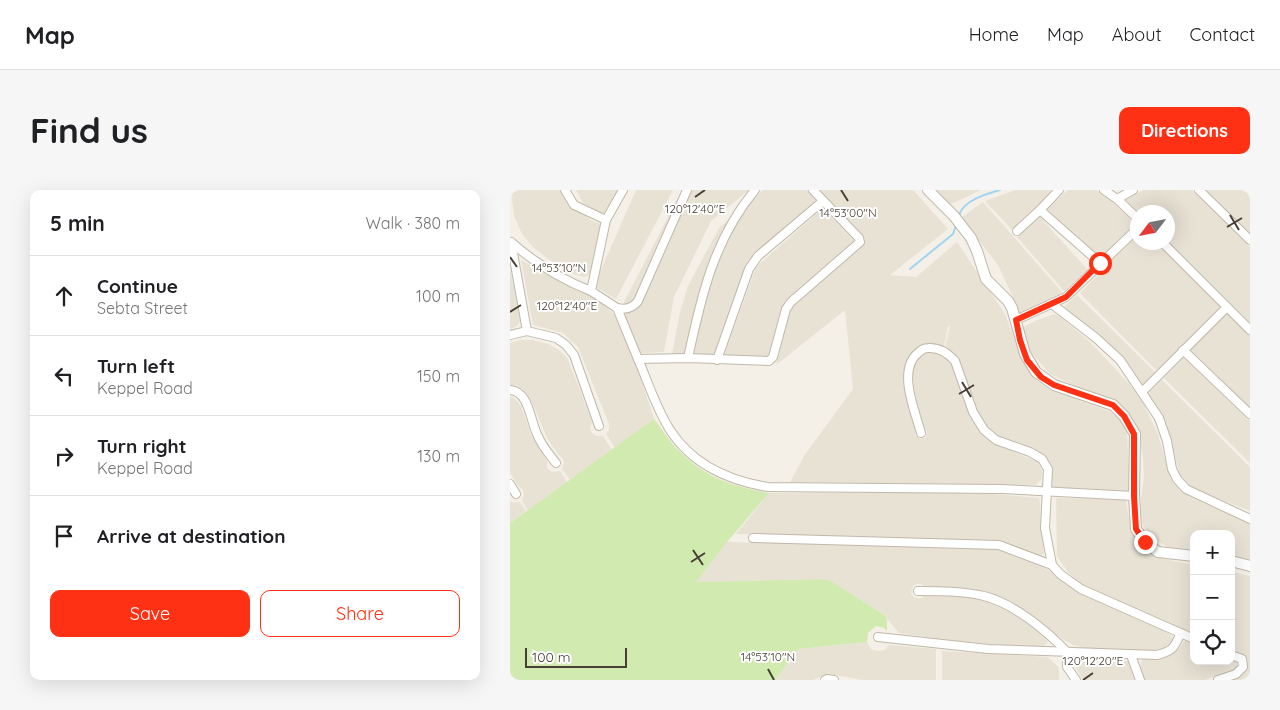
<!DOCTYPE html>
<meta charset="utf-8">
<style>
:root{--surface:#fff;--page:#f6f6f6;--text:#202124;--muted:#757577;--line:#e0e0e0;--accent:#ff3114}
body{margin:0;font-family:Quicksand,sans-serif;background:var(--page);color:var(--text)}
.controls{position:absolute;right:15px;bottom:15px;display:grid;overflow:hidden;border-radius:10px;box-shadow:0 5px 20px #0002}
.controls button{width:45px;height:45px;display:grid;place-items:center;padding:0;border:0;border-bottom:1px solid var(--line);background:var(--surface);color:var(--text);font:25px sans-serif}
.compass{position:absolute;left:620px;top:15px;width:45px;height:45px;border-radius:50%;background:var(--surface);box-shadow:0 5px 20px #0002;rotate:238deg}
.scale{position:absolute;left:15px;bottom:12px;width:102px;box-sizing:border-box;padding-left:5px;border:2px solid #484036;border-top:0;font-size:14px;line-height:18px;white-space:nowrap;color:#484036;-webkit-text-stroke:4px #fff;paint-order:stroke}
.stop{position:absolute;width:15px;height:15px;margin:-11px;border:4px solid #ff3114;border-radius:50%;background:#fff}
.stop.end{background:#ff3114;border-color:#fff;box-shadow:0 1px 5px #0008}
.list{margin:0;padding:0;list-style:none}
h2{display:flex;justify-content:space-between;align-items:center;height:65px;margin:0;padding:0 20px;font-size:21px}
h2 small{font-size:16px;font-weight:400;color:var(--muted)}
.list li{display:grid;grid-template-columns:32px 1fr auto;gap:15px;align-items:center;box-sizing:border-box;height:80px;padding:0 20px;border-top:1px solid var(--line)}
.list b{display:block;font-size:19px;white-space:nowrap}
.list p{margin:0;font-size:16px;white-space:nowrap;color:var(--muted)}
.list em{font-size:16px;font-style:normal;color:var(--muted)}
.actions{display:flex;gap:10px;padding:15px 20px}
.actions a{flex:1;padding:11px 0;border:1px solid var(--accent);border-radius:10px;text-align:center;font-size:18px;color:var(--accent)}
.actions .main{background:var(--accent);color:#fff}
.icon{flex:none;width:28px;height:28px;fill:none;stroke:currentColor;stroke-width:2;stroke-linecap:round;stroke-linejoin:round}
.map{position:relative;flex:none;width:740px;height:490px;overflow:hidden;border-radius:10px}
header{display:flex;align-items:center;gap:30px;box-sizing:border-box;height:70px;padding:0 25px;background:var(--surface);border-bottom:1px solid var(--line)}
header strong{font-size:24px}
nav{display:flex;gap:28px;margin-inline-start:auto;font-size:18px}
.intro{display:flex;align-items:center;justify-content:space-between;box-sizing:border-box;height:120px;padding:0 30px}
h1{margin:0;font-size:35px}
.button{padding:12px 22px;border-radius:10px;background:var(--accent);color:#fff;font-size:18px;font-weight:700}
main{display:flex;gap:30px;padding:0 30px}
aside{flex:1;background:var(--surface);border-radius:10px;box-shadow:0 5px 20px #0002}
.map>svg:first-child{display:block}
.residential{fill:#e8e2d5}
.green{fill:#d1eaaf}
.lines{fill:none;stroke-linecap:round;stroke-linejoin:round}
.stream{stroke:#a1d4f3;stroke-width:2}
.minor-casing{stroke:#c0b8a9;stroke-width:10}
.tertiary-casing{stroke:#c0b8a9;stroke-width:12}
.minor{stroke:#fff;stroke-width:8}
.tertiary{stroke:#fff;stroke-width:10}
.route{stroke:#ff3114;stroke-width:6}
.ticks{fill:none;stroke:#484036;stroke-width:2}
.ticks-label{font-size:12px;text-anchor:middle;fill:#484036;stroke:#fff;stroke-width:4;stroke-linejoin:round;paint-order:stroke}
</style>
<header>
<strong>Map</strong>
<nav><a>Home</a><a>Map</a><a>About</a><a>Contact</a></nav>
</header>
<div class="intro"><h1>Find us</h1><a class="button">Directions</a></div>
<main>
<aside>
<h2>5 min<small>Walk · 380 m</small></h2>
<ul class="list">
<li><svg class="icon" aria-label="ahead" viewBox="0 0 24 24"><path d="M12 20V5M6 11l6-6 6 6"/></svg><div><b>Continue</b><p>Sebta Street</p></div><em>100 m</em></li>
<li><svg class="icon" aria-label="left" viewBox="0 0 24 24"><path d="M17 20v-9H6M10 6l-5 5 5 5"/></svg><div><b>Turn left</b><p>Keppel Road</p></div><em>150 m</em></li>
<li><svg class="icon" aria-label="right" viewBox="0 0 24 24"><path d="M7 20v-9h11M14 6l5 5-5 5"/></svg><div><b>Turn right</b><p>Keppel Road</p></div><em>130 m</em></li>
<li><svg class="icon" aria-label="arrive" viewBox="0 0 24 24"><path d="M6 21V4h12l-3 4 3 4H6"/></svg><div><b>Arrive at destination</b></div></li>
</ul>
<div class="actions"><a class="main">Save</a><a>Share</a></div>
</aside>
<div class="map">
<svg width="740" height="490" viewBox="0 0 740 490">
<rect width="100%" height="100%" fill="#f4f0e7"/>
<g class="residential">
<polygon points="1,0 59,0 68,20 82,31 95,35 81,84 74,87 63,84 38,69 23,57 12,44 4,26"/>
<polygon points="66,0 110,0 94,26 73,13"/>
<polygon points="126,0 163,0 106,109 84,96"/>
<polygon points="172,0 239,0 201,31 164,107 154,162 130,163 116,128 114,112"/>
<polygon points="253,0 297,0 307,12 238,73 204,165 162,164 170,122 178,96 209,38"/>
<polygon points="308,0 403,0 438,39 380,85 406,87 447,52 495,124 510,165 517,177 527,191 540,200 599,221 611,230 617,243 620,303 540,299 539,272 522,260 490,248 471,232 460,206 450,174 445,166 435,158 440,136 438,136 434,157 414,157 403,164 398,169 395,176 398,202 408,236 405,245 411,249 416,247 417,242 415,239 412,237 407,217 401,178 406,169 416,161 429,161 438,167 446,181 460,226 471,243 488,255 528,272 532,281 532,289 526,295 280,292 294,266 343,199 335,120 266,175 280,119 355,52 355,49 350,44"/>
<polygon points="420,0 471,0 437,16"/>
<polygon points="506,0 545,0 502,40 475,11"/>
<polygon points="558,0 586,0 604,12 627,36 589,73 537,19"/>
<polygon points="634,0 682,0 740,57 740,135 658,52 658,22 628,22 627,24 614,10"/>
<polygon points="692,0 740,0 740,47"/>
<polygon points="473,12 552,102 543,112 512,126 505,118 503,107 488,75 451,28"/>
<polygon points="313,18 344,51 274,112 258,167 214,166 246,77"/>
<polygon points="529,26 577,79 554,101 507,47"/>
<polygon points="627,45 628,52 646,53 712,117 647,181 570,103"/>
<polygon points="11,70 50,91 83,103 104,125 126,174 144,229 105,258 96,244 99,240 99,234 68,157 53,143 23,135"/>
<polygon points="0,77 10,131 7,136 0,139"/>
<polygon points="567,105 646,183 634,194 630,194 611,170 553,120 554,117"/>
<polygon points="717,122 740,145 740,219 679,161"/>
<polygon points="544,124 550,127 581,153 620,195 632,211 648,244 660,288 670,300 682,308 740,333 740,373 721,369 721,344 684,344 684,361 657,357 648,351 634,338 629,325 634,286 633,268 630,252 625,240 605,215 540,184 518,159 512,138 525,131"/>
<polygon points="10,150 23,150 38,154 49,160 58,169 82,232 80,239 82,243 86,246 93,246 102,260 60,290 52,279 54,273 53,269 48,264 37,248 21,210 14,201 7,195 0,195 0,153"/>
<polygon points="675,167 740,230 740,273 654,188"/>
<polygon points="652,190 740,277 740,321 685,300 671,289 657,237 641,209 639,203"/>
<polygon points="0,206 5,209 11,216 21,245 37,271 37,278 42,282 50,281 57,292 18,320 12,311 14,305 13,300 9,297 0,283"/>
<polygon points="371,302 473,303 529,308 530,313 531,343 534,363 530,367 500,354 485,351 226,344 259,303"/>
<polygon points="546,308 616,309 618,324 624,345 635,361 654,369 684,375 684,446 574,397 558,382 547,366"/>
<polygon points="0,311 4,313 10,312 16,321 0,333"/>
<polygon points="217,352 481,357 491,359 528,373 580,408 650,439 662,446 664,453 657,459 649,462 574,458 563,455 554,450 508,419 432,398 416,397 411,394 406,394 402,398 401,404 405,408 412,408 415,404 428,404 471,409 484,412 509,425 535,446 538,452 532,457 517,457 443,451 389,443 373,424 321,391 312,389 186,392"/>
<polygon points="721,382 740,386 740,490 720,490 729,487 734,480 737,469 721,462"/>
<polygon points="675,450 684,453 684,471 721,471 721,469 727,471 727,479 694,490 635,490 630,475 633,469 645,470 656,468 671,456"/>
<polygon points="357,452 361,459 368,461 375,460 379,455 426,459 426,490 352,490 319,484 303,490 265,490 288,459"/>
<polygon points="432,461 538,467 549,478 549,490 432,490"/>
<polygon points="583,467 618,471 625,490 573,490 566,478 571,470"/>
</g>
<path class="green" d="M144,229C152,239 159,251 168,260C196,288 221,296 259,303L217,352L186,392L312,389L321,391L373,424L377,429V441L374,438L366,436L358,443L357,452L288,459L265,490H0V333Z"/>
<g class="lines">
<g class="stream">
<path d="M449,25C454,10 476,4 490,0"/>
<polyline points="400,79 443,44 446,35"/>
</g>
<defs>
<g id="minor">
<polyline points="55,0 64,15 96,30"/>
<polyline points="549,0 530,20 590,73"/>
<polyline points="594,0 607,9 628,29"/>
<polyline points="689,0 740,50"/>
<polyline points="607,9 623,0"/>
<polyline points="507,41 530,20"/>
<path d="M1,52C26,74 50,89 81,101L96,30L113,0"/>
<polyline points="1,52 17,141"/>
<polyline points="652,52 740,140"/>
<polyline points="81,101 107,118 128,169 178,168 259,171 263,167 276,119 281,112 350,52 349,48 303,0"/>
<polyline points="542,114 586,148 610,170 649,228 657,251 662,279 667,289 676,299 740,329"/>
<path d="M107,118C116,120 123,118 128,111L177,0"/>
<polyline points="506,130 556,107 628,38"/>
<polyline points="0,145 17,141 46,148 56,155 64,165 89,236"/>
<polyline points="673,160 740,224"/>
<path d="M178,168C191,107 204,49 245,0"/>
<path d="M128,169C138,192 146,218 160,240C182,274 219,291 258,297L492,299L624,306"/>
<polyline points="207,170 239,79 248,66 313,11"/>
<path d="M0,200C19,201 20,230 27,244C31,255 39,264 46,273"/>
<polyline points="632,202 717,117"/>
<path d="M411,243C405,221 387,180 408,163C411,160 414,158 418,158C430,157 438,163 445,171L463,222L474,240L486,250L520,262L532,269L538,279L535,338L542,375"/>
<polyline points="0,294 6,304"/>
<polyline points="243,348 489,355 542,375 550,384 571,399 684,449"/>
<path d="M408,401C429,401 453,401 474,406C503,413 537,441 557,462V477L566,490"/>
<path d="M368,447L478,459L647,465C663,461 664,458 671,443"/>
<polyline points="621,465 630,490"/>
<polyline points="315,490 317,489 324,490"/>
<polyline points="708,490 726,484 733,477 732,469 721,465"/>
</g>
<g id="tertiary">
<polyline points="418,0 444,26 461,48 467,61 476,89 498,111 502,118 515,164 526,182 544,195 603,215 614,226 625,244 624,306 626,339 635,352 648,362 684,366"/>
<polyline points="721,371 740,376"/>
</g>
</defs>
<use href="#minor" class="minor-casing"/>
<use href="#tertiary" class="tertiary-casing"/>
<use href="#minor" class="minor"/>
<use href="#tertiary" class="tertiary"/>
</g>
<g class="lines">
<polyline class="route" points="590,73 556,107 506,130 510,150 517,170 531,187 544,195 603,215 614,226 624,244 624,306 626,339 635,352"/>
</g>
<path class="ticks" d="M331,0L338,11M185,7L195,0M720,25L729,40M717,37L732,28M0,67L7,77M0,122L11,115M452,192L461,207M449,204L464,195M183,360L193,375M181,372L195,363M258,479L264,490M573,490L583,483"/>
<g class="ticks-label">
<text x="185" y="23">120°12'40"E</text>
<text x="338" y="27">14°53'00"N</text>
<text x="49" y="82">14°53'10"N</text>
<text x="57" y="120">120°12'40"E</text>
<text x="258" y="471">14°53'10"N</text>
<text x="583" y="475">120°12'20"E</text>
</g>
</svg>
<div class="controls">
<button>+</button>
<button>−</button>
<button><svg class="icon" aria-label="locate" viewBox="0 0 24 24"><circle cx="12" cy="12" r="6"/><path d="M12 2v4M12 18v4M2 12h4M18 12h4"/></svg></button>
</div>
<svg class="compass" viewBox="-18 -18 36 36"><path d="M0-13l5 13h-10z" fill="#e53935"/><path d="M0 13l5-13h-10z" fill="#757577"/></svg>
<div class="scale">100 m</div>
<div class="stop" style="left:590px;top:73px"></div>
<div class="stop end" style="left:635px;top:352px"></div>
</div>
</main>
